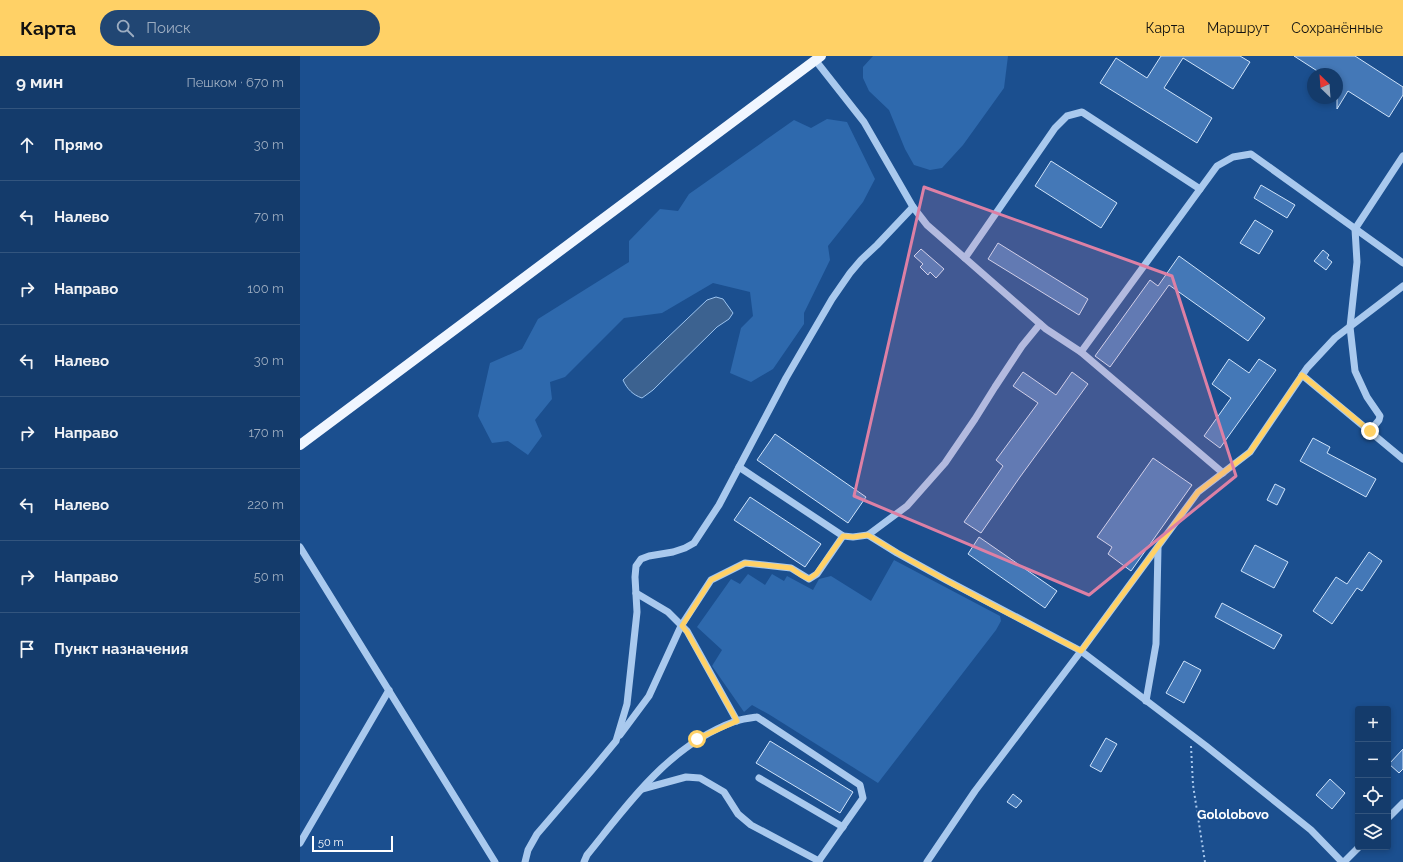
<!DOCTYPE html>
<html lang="ru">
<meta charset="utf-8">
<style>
:root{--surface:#143b6b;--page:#214673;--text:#f1f3f6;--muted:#9dadc1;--line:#33557e;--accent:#ffd166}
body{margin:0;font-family:Raleway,sans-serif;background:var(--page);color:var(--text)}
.controls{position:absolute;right:12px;bottom:12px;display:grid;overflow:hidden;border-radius:4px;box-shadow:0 2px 6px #0003}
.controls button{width:36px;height:36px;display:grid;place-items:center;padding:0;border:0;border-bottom:1px solid var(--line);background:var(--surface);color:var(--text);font:20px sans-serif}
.compass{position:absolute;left:1007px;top:12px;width:36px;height:36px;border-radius:50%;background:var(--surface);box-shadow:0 2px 6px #0003;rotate:335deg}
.scale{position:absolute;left:12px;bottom:10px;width:81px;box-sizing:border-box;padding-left:4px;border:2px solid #fff;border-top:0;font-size:11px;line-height:14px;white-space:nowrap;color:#fff;-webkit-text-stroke:3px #1b4f8f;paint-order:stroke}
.stop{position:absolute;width:12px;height:12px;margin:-9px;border:3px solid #ffd166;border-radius:50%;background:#fff}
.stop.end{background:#ffd166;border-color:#fff;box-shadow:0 1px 4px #0008}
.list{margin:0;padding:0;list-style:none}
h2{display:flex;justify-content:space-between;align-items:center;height:52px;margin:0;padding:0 16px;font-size:17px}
h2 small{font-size:13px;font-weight:400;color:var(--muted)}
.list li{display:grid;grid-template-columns:26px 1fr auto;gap:12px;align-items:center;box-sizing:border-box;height:72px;padding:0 16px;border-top:1px solid var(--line)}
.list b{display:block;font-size:15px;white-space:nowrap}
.list em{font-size:13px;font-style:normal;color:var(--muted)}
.icon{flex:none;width:22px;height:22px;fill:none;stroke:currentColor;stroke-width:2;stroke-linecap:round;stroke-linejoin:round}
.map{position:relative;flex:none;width:1103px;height:806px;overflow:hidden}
header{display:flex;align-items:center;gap:24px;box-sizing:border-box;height:56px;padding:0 20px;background:var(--accent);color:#111}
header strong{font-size:19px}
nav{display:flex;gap:22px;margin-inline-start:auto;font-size:14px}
.search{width:280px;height:36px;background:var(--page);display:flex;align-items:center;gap:10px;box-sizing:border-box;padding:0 14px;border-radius:22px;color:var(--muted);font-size:15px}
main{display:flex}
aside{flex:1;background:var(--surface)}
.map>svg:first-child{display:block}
.green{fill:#2e69ad}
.water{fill:#3c6290;stroke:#9cc4f0}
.building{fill:#4478b7;stroke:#cfe3fa}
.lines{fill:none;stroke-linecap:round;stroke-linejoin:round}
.path{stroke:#a9c9ee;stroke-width:2;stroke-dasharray:2 3;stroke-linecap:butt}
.minor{stroke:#a9c9ee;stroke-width:7}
.major{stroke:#f0f6ff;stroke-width:10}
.route{stroke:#ffd166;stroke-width:5}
.marked{fill:#dd80a5;fill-opacity:0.2;stroke:#dd80a5;stroke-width:3;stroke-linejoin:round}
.labels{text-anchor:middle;stroke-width:4;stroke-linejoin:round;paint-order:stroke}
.quarter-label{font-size:13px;font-weight:bold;fill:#fff;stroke:#1b4f8f}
</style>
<header>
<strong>Карта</strong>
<div class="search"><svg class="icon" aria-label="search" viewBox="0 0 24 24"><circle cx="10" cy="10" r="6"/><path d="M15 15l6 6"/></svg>Поиск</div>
<nav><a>Карта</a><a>Маршрут</a><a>Сохранённые</a></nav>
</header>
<main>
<aside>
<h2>9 мин<small>Пешком · 670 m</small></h2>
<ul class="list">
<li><svg class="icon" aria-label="ahead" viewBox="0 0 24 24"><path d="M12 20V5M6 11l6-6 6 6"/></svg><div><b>Прямо</b></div><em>30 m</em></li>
<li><svg class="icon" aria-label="left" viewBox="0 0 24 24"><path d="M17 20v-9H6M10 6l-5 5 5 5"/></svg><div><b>Налево</b></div><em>70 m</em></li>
<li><svg class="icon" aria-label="right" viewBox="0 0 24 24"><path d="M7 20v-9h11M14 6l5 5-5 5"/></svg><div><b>Направо</b></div><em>100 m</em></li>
<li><svg class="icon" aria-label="left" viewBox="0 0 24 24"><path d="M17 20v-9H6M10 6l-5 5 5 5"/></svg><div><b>Налево</b></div><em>30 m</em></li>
<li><svg class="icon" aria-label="right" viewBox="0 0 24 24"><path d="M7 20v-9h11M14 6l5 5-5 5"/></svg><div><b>Направо</b></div><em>170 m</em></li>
<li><svg class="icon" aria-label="left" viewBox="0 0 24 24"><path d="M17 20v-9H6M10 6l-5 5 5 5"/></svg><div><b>Налево</b></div><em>220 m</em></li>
<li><svg class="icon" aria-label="right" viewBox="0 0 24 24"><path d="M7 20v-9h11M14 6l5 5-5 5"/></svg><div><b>Направо</b></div><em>50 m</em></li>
<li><svg class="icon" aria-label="arrive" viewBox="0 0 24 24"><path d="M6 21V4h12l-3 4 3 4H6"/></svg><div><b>Пункт назначения</b></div></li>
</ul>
</aside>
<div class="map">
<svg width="1103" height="806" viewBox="0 0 1103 806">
<rect width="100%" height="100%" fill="#1b4f8f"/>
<g class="green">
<polygon points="573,0 708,0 704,32 663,89 642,112 630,114 614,109 605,93 589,54 569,35 563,22 563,11"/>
<polygon points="527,63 547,66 575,123 563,146 528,190 530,204 504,257 504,268 473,313 451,326 430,317 441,272 453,260 450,236 413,227 362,257 324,262 265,321 250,326 252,343 235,364 242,380 228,399 208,385 192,387 178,360 190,307 222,293 238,263 329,206 329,185 360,153 378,155 389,138 494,64 511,72"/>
<polygon points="594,504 700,560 701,565 696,574 578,727 470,659 452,649 444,656 412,610 422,594 397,571 431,523 440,528 448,518 465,529 472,518 484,525 487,520 513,534 519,523 531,520 571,545"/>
</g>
<path class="water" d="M416,241L423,243L433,257L429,263L417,271L353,334L342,342C333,339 327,333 323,324L407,244Z"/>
<g class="building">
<polygon points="861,0 940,0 950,6 933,33 883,2 864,32 912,62 897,87 800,27 816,2 847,22"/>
<polygon points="994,0 1055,0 1103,31 1103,39 1089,61 1048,35 1037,53 1037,18 1022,18"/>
<polygon points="751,105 817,147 801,172 735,130"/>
<polygon points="961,129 995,149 987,162 954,142"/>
<polygon points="955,164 973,175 959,198 940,187"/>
<polygon points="698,187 788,243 779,259 688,203"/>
<polygon points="621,193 644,213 636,222 630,216 628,219 620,211 623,208 614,200"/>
<polygon points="1023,194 1029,199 1027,202 1032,206 1026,214 1014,205"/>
<polygon points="879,200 965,262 948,285 869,229 810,311 795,300 850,224 858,230"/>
<polygon points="929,303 949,317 959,303 976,314 920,392 904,380 931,342 912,328"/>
<polygon points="723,316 756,339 772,316 788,328 720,421 681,477 664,466 703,410 696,404 738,347 713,330"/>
<polygon points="475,378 566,441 548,467 457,404"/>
<polygon points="1013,382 1030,391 1027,397 1076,423 1066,441 1000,405"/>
<polygon points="853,402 892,429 831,515 808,498 812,491 797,481"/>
<polygon points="975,428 985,433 977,449 967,444"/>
<polygon points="450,441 521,488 505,511 434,464"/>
<polygon points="679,481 757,535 745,552 668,498"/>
<polygon points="955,489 988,506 974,532 941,515"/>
<polygon points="1069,496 1082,505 1062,535 1057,532 1032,568 1013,555 1036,521 1047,528"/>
<polygon points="922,547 982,579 974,593 915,561"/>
<polygon points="884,605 901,614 884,647 866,637"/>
<polygon points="806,682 817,688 801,716 790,710"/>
<polygon points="470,685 553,736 540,757 456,707"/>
<polygon points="1103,693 1103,713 1099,717 1089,708"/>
<polygon points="1030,723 1045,737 1032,753 1016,739"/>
<polygon points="713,738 722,745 716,752 707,746"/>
</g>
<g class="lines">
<polyline class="path" points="891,690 893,729 905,806"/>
<g class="minor">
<polyline points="516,5 564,66 613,151 627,169 746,273 781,296 923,417"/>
<polyline points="665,202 755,72 767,60 782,56 900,133"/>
<polyline points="781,296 917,110 933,101 951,98 1103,207"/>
<polyline points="1002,319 1103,403"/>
<polyline points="1070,375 1079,364 1080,360 1067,341 1055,315 1050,271 1057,206 1055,173 1103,100"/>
<polyline points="439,411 543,480 553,481 568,479 607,450 645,407 675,363 695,331 722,290 740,268"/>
<polyline points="568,479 597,497 646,524 781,595 906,690 1011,774 1042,806"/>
<polyline points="0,491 195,806"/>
<polyline points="336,537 368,556 387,575 437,665"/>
<polyline points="846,645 856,588 858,492"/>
<polyline points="320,679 349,640 381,570 411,524 445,507 491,512 509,523 517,518 543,480"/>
<polyline points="459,722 543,771"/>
<polyline points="342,733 386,721 400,722 424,736 438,758 451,769 519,805"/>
<polyline points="1088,762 1103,747"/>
<polyline points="0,787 89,634"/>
<polyline points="225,806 228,794 237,778 292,714 316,685 319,675 327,648 337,556 335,521 336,510 341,503 349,500 373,496 385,492 394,487 419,449 486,322 532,243 550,217 561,204 577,189 613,151"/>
<path d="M284,806L287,799C330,746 369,689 436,665C442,663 450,662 457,661L560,729L563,742L518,806"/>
<polyline points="627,806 675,735 781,595 898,436 950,396 1007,312 1035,282 1103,230"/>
<polyline points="1044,806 1059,791"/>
</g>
<polyline class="major" points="0,389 521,0"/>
</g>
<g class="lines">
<path class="route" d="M397,683L437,665L387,576L382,570L411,524L445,507L491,512L501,519L509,523L516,518L543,480L553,481L568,479C637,522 710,558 781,595L898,436L950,396L1002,319L1070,375"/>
</g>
<path class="marked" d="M624,131L872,220L936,420L789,539L554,440Z"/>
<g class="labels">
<g class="quarter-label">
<text x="933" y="763">Gololobovo</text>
</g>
</g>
</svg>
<div class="controls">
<button>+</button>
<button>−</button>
<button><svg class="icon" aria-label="locate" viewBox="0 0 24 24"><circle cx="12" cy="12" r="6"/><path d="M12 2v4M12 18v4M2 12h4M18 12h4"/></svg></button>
<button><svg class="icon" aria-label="layers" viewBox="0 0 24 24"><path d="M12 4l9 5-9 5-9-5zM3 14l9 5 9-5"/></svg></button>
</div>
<svg class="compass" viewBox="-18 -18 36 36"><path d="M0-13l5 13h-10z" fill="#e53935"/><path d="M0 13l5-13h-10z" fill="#9dadc1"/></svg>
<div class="scale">50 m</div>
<div class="stop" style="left:397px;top:683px"></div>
<div class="stop end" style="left:1070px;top:375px"></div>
</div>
</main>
